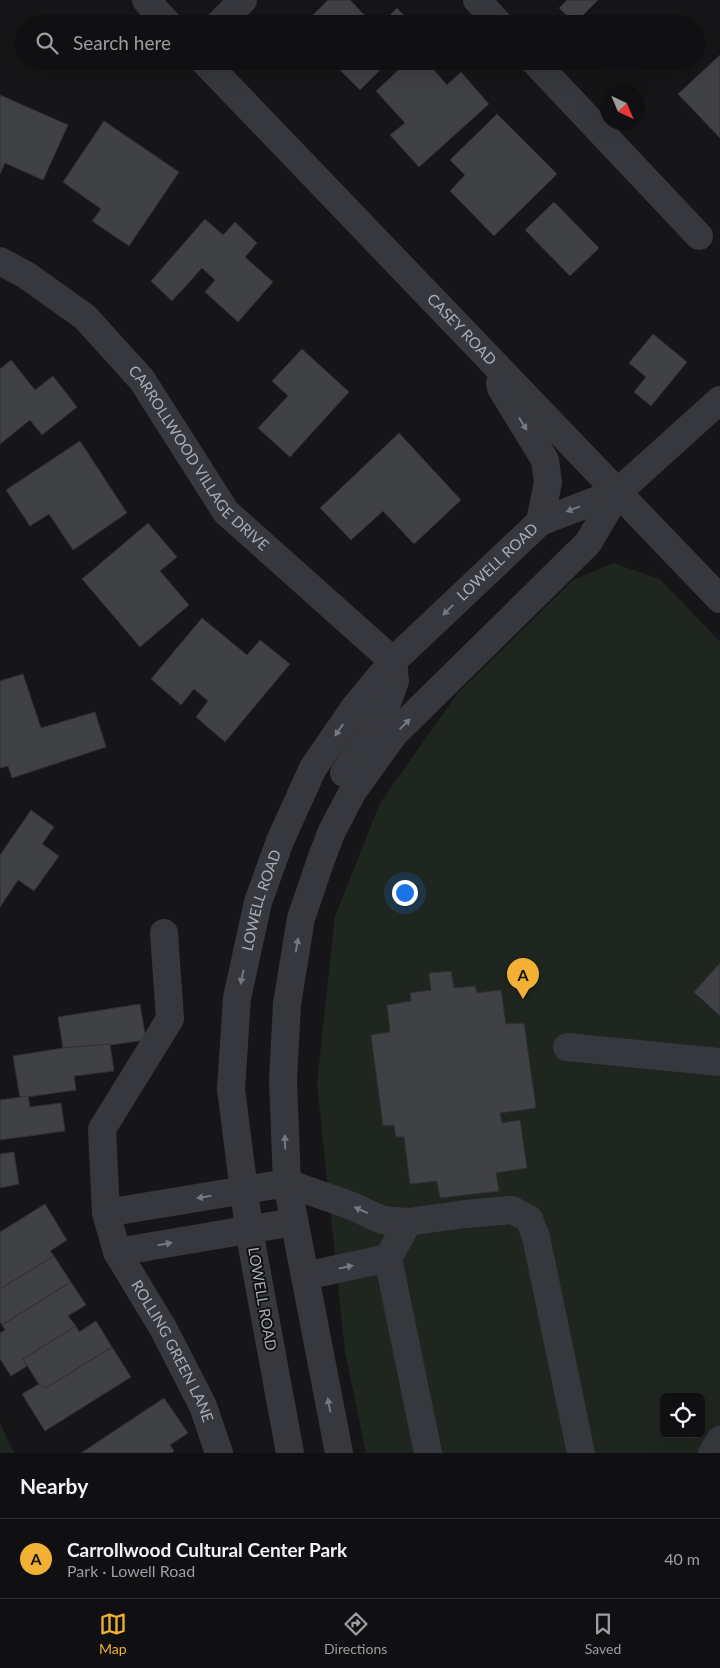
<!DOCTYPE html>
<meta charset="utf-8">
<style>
:root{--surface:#101012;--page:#1e1e20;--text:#f1f3f6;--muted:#9c9d9f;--line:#303032;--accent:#f2b134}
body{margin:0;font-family:Lato,sans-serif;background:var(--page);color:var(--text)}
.controls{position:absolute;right:15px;bottom:15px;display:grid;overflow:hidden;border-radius:8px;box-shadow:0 5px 20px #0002}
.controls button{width:45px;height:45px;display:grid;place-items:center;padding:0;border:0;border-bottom:1px solid var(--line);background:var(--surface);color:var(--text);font:25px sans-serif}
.compass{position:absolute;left:600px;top:85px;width:45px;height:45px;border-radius:50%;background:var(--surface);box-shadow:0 5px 20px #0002;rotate:136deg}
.you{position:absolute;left:404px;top:892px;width:18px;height:18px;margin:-12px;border:4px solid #fff;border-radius:50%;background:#1a73e8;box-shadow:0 0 0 8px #1a73e833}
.badge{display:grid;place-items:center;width:32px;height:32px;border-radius:50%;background:var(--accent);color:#111;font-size:16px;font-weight:700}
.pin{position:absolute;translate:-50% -41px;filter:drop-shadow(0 1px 2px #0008)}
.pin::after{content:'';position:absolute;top:26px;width:18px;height:15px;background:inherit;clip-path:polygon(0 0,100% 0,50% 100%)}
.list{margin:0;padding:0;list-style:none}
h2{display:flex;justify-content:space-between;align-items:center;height:65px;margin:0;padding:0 20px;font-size:21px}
h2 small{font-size:16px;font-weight:400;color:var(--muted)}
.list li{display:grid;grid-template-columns:32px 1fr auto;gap:15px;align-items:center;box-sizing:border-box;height:80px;padding:0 20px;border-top:1px solid var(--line)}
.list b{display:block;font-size:19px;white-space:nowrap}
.list p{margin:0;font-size:16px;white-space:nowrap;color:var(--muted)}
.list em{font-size:16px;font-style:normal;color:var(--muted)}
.icon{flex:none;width:28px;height:28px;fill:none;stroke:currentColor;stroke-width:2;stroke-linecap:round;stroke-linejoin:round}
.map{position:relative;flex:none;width:720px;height:1453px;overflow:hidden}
.search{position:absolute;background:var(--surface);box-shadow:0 5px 20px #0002;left:15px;right:15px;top:15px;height:55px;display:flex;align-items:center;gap:12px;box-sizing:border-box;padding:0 18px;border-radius:28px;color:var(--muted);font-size:19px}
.sheet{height:145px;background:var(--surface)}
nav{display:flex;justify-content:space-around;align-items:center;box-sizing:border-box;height:70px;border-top:1px solid var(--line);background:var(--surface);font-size:14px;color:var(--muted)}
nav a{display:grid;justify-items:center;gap:2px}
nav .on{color:var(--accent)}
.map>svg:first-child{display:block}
.green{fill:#1e261f;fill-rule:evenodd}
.building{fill:#404145;stroke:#303034}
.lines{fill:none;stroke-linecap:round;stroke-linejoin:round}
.minor{stroke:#37383d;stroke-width:28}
.oneway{fill:#757881}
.labels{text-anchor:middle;stroke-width:4;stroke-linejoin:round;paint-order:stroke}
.street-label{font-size:15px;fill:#a8adb8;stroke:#111113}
</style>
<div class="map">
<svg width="720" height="1453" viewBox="0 0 720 1453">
<rect width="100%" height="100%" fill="#161618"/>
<g class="green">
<path d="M613,563L660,579L720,642V1453H366L345,1352L317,1083L335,916L380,803L457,694L573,580ZM664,1397H701V1434H664Z"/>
<polygon points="0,1423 14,1453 0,1453"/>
</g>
<g class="building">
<polygon points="328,0 350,0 373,24 304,24"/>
<polygon points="567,0 598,0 575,23 559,8"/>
<polygon points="397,8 412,24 381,24"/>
<polygon points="720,55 720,138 678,94"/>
<polygon points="331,61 389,61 360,90"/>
<polygon points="408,61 426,61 447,85 461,72 489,104 419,167 390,135 405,123 376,91"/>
<polygon points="0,95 68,125 43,180 5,163 0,174"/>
<polygon points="497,114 557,174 494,236 450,191 465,175 450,160"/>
<polygon points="104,121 179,172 129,246 92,221 101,209 63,182"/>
<polygon points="554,202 599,248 570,276 525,230"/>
<polygon points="205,219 223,235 235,222 257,243 245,257 273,282 238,322 205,292 215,280 202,268 172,301 151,281"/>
<polygon points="653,334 687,362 651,406 634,392 646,377 629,363"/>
<polygon points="302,349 349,392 290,457 258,428 288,396 272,381"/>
<polygon points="11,360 35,390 53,376 77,407 42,435 30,420 0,444 0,369"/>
<polygon points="399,433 461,500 414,544 383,511 351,540 320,508"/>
<polygon points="80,441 127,513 73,550 49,514 30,526 6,490"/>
<polygon points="148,523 177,557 160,571 189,605 140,647 82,579"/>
<polygon points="202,618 247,655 260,640 290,664 225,742 196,717 208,701 194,689 181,705 151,679"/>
<polygon points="23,674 41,728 95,712 106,747 12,778 8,766 0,768 0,681"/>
<polygon points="31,810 54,827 42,844 59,856 34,891 18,880 0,907 0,855"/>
<polygon points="720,963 720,1016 694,992"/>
<polygon points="451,971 454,988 475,986 477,993 501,990 506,1024 524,1023 536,1108 500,1113 502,1123 520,1120 527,1168 496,1173 499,1191 440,1198 437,1181 410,1184 404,1137 396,1137 394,1125 383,1126 371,1035 390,1032 387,1005 411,1001 410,993 431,990 429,973"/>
<polygon points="140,1004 146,1040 110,1045 63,1048 58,1017"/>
<polygon points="110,1044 114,1071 74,1076 76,1090 20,1098 13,1056 63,1048"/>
<polygon points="28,1096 30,1107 61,1103 65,1131 0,1140 0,1100"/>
<polygon points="14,1152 19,1184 0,1188 0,1154"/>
<polygon points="45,1204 67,1240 50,1251 54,1256 0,1289 0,1232"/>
<polygon points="54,1256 71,1282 2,1325 0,1322 0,1289"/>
<polygon points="71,1282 86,1305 68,1316 76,1326 23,1359 27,1366 11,1376 0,1359 0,1333 5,1330 2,1325"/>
<polygon points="96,1321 112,1347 46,1388 40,1386 23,1359 76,1326 79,1332"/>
<polygon points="112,1347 131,1377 45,1431 22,1394 39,1384 46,1388"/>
<polygon points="164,1398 188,1433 170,1445 174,1451 172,1453 81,1453"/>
</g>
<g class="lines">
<g class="minor">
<polyline points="146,0 168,24"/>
<polyline points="477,0 499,24"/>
<polyline points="219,24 243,0"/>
<path id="s1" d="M204,61L720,599"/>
<polyline points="534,61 699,236"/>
<path id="s2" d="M0,261L26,275L85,317L142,380L226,512L393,661L395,681L383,714L344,773"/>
<polyline points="500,383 501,388 545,460 548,482 540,522"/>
<path id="s3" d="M164,933L170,1019L102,1129L106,1213L117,1252L163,1328L203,1406L219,1453"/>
<polyline points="567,1047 720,1062"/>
<polyline points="106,1213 287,1183 352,1206 382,1220 408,1222 465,1214 512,1210 529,1219 536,1237 581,1453"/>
<polyline points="408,1222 388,1258 428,1453"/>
<polyline points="117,1252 294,1222"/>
<polyline points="305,1276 388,1258"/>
<path id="s4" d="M290,1453L249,1230L231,1089L237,998L258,902L280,841L313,768L355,707L393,661L540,522L618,492"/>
<polyline points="339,1453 287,1183 283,1080 287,1004 301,918 322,857 332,831 353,791 394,734 588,543 618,492 720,400"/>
<polyline points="712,1453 720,1440"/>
</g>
</g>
<defs><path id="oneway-solid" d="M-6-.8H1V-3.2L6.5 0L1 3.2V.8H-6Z" transform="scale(1.25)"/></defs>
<g class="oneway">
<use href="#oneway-solid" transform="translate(523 424) rotate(58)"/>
<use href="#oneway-solid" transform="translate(573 509) rotate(159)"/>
<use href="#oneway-solid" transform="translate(448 610) rotate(136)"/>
<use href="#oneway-solid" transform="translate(405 724) rotate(-45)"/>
<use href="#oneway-solid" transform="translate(339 730) rotate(125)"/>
<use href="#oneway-solid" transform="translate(297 945) rotate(-80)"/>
<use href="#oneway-solid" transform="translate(242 977) rotate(102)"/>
<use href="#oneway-solid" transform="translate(285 1142) rotate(-92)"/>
<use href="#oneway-solid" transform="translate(204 1197) rotate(171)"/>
<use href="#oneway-solid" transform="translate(361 1210) rotate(-156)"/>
<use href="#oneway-solid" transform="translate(165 1244) rotate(-10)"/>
<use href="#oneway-solid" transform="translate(346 1267) rotate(-12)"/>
<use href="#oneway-solid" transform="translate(329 1405) rotate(-101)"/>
</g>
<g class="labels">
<g class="street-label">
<text dy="5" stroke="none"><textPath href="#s1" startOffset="372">CASEY ROAD</textPath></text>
<text dy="5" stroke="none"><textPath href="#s2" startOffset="284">CARROLLWOOD VILLAGE DRIVE</textPath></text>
<text dy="5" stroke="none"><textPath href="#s4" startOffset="981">LOWELL ROAD</textPath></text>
<text dy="5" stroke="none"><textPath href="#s4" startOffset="561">LOWELL ROAD</textPath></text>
<text transform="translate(262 1299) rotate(80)" y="5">LOWELL ROAD</text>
<text dy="5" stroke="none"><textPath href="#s3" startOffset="454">ROLLING GREEN LANE</textPath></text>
</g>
</g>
</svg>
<div class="controls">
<button><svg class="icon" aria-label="locate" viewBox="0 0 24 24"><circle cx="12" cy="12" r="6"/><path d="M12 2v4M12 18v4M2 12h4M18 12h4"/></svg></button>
</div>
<svg class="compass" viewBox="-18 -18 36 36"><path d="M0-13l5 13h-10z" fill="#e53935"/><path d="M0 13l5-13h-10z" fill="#9c9d9f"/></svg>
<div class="you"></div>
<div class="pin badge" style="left:523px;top:999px">A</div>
<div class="search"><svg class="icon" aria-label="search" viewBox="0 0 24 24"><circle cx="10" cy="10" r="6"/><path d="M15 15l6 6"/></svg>Search here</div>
</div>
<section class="sheet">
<h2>Nearby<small></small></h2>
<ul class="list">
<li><span class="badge">A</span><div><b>Carrollwood Cultural Center Park</b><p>Park · Lowell Road</p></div><em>40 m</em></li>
</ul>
</section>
<nav>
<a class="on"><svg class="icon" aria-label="map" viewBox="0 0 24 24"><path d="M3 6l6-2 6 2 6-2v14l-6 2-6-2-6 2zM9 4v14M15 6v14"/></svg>Map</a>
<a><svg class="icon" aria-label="directions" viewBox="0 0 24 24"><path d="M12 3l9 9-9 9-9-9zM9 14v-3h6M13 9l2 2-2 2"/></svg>Directions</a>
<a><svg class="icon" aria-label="saved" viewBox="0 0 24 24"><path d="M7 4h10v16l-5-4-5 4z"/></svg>Saved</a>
</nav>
